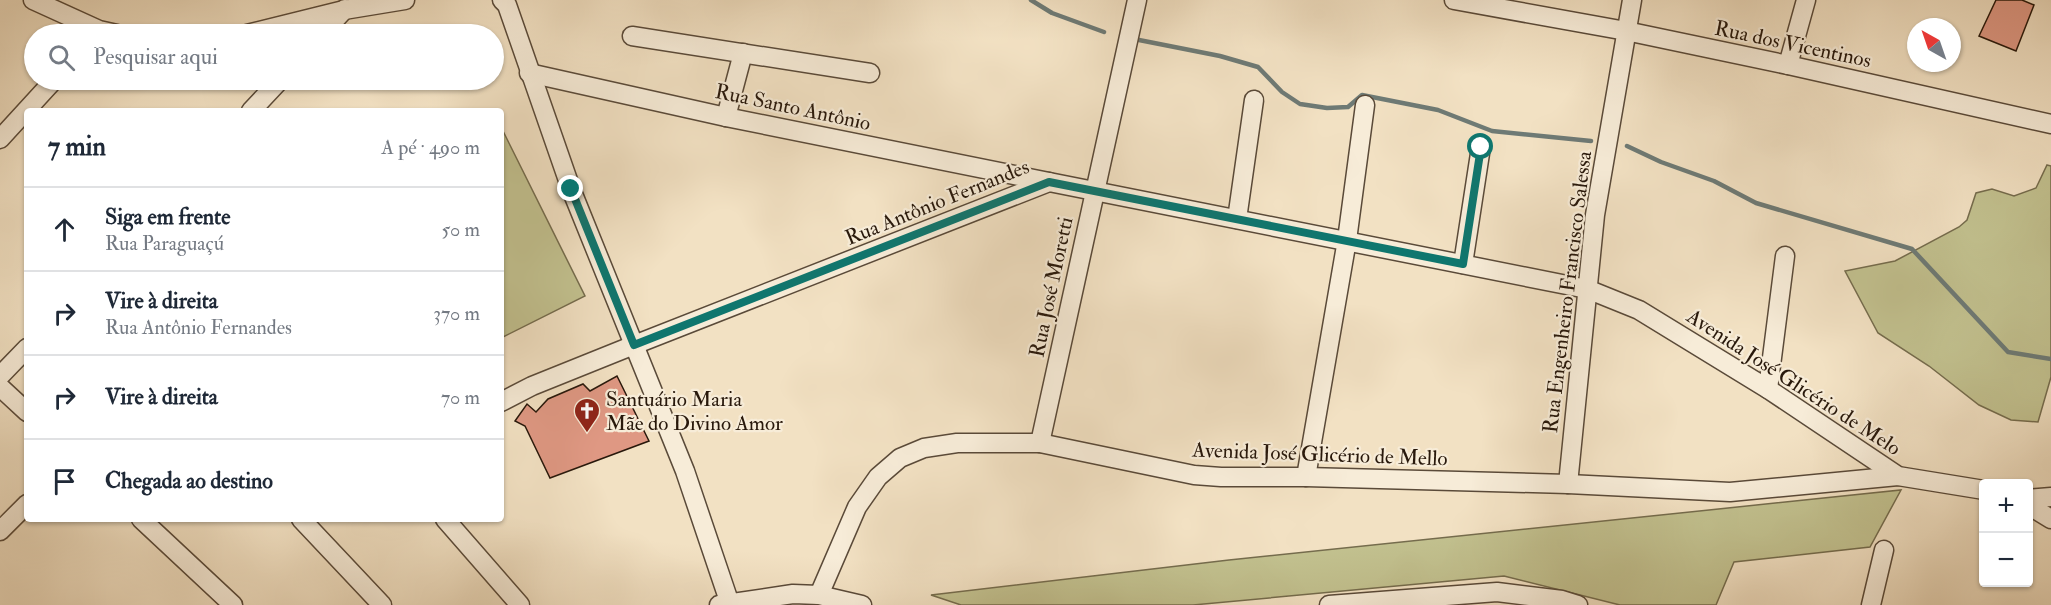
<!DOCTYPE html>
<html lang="pt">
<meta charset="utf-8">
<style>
:root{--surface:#fff;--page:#f2f2f3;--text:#1f2937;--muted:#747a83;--line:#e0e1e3}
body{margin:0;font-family:"IM FELL Double Pica",serif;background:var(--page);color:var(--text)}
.controls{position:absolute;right:18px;bottom:18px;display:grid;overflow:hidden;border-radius:6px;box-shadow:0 2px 4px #0004}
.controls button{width:54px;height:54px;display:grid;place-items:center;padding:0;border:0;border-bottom:2px solid var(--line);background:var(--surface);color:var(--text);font:30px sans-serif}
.compass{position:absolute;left:1907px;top:18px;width:54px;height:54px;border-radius:50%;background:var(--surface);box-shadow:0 2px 4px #0004;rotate:320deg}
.stop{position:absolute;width:18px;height:18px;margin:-14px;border:4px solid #0f766e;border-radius:50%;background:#fff}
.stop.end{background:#0f766e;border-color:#fff;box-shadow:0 2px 6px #0008}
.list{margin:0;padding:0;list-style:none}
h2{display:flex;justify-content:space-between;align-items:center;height:78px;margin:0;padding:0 24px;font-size:26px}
h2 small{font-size:20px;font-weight:400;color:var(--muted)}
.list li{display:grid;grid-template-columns:39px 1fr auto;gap:18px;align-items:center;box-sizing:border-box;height:84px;padding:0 24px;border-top:2px solid var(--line)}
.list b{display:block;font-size:22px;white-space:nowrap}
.list p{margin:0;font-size:20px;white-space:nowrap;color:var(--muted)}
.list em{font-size:20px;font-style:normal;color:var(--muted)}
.icon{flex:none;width:33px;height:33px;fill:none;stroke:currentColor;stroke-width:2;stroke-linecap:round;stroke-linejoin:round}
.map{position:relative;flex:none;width:2051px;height:605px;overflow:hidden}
.search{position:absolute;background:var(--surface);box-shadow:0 2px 4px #0004;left:24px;top:24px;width:480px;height:66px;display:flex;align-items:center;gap:15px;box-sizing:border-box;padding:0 21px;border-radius:33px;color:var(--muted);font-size:22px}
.panel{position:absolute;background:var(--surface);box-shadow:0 2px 4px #0004;left:24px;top:108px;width:480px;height:414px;border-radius:6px}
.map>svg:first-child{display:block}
.green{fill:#c2c18f;stroke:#756c4d;stroke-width:1.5}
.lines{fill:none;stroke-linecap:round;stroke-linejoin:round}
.stream{stroke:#6e7a75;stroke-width:4.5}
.building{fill:#df9883;stroke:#28180b;stroke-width:1.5}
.minor-casing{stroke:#5a4a39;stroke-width:21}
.minor{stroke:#f7ecd8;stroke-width:18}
.route{stroke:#0f766e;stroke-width:8}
.labels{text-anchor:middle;stroke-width:4.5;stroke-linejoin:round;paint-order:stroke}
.street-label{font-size:21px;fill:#28180b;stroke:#f7ecd8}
.poi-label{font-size:21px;fill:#28180b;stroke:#f7ecd8;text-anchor:start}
</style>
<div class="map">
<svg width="2051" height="605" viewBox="0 0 2051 605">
<rect width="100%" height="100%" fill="#f2e1c3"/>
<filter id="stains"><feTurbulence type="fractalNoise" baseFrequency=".00333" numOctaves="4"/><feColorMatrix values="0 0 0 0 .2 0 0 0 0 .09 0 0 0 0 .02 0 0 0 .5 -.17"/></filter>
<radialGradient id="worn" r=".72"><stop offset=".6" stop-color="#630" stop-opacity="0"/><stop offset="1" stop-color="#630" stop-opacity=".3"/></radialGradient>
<g class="green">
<polygon points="501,127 585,296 501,338"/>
<polygon points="2047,165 2051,166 2051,377 2038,422 2011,420 1979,405 1929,366 1878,333 1845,271 1895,261 1959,227 1967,220 1976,193 1992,189 2014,196 2036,188"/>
<polygon points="1901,490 1870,547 1734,562 1716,605 1620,605 1504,576 1193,605 961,605 931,595 1229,560"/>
</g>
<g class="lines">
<g class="stream">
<polyline points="1031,0 1052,13 1104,32"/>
<polyline points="1139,40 1220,56 1258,67 1282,92 1300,104 1327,108 1348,107 1362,95 1438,110 1492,131 1591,141"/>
<polyline points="1627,146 1661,162 1714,181 1756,203 1912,249 2008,352 2051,359"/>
</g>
</g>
<g class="building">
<polygon points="1996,0 2022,0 2034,5 2016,51 1979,36"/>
<polygon points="617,376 649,441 550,478 525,426 515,421 527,404 536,412 548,399 583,384 590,391"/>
</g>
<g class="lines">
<defs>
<g id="minor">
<polyline points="33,0 99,30 117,34"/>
<polyline points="502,0 507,5 571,189 685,471 730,604"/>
<polyline points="1454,0 1626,31 1788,65 2051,124"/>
<polyline points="247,34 344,10 405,0"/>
<polyline points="322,34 345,9"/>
<polyline points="632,36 870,73"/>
<polyline points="1788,65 1806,0"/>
<polyline points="529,73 726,117 1049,182"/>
<polyline points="251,111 280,80"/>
<polyline points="726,117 743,53"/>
<polyline points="0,139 54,80"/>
<polyline points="1237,219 1254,100"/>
<polyline points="1463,264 1481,147"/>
<polyline points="0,376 27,348"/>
<polyline points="0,387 27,412"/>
<polyline points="1768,389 1785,256"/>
<polyline points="501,402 532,386 634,345 1049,182 1587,289 1639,310 1768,389 1898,476 1984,490"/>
<polyline points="1040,443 1137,0"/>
<polyline points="1306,477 1347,240 1365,105"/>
<polyline points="1568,484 1595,215 1632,0"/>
<polyline points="2028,499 2051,497"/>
<polyline points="2028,505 2051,519"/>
<polyline points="141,519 233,605"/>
<polyline points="301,519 382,605"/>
<polyline points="445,519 520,605"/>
<polyline points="0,531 27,504"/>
<polyline points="819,595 857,507 878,477 900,458 924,448 957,443 1040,443 1194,475 1221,477 1306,477 1568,484 1730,492 1898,476"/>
<polyline points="719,605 793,594 819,595 862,605"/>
<polyline points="1329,605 1497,592 1562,600 1578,605"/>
<polyline points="1871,605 1884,550"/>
</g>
</defs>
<use href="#minor" class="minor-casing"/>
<use href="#minor" class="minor"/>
</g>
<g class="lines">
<polyline class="route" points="571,189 634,345 1049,182 1463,264 1481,147"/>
</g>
<defs>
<symbol id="church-pin" viewBox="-11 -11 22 30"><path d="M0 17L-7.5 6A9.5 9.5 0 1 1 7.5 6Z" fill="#8f2418" stroke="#f7ecd8"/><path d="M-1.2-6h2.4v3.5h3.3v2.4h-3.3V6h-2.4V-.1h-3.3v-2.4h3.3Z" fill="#fff"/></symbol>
</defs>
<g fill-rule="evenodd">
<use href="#church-pin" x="572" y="396" width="30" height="40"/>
</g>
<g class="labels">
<g class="street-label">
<text transform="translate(1793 44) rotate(12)" y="7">Rua dos Vicentinos</text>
<text transform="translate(793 107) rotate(12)" y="7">Rua Santo Antônio</text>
<text transform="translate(937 202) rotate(-22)" y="7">Rua Antônio Fernandes</text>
<text transform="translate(1051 287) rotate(-78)" y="7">Rua José Moretti</text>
<text transform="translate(1567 292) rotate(-83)" y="7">Rua Engenheiro Francisco Salessa</text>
<text transform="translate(1794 382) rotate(33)" y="7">Avenida José Glicério de Melo</text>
<text transform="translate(1320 454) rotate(2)" y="7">Avenida José Glicério de Mello</text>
</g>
<g class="poi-label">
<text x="606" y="406">Santuário Maria<tspan x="606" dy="24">Mãe do Divino Amor</tspan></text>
</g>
</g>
<rect width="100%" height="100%" filter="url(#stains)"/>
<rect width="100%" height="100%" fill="url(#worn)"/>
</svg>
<div class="controls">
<button>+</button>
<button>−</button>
</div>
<svg class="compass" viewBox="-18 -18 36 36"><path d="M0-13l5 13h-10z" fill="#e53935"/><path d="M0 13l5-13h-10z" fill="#747a83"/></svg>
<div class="stop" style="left:1481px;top:147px"></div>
<div class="stop end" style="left:571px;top:189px"></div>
<div class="search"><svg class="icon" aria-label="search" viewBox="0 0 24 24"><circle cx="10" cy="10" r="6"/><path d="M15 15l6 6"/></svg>Pesquisar aqui</div>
<section class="panel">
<h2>7 min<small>A pé · 490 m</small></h2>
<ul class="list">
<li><svg class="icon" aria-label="ahead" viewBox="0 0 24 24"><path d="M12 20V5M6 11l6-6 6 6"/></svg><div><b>Siga em frente</b><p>Rua Paraguaçú</p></div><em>50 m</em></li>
<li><svg class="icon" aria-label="right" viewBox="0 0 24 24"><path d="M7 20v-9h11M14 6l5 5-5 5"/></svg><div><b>Vire à direita</b><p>Rua Antônio Fernandes</p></div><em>370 m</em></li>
<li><svg class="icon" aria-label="right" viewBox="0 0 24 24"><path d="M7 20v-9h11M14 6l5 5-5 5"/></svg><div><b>Vire à direita</b></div><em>70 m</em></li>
<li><svg class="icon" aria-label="arrive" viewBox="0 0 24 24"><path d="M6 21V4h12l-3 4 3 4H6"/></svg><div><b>Chegada ao destino</b></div></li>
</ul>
</section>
</div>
